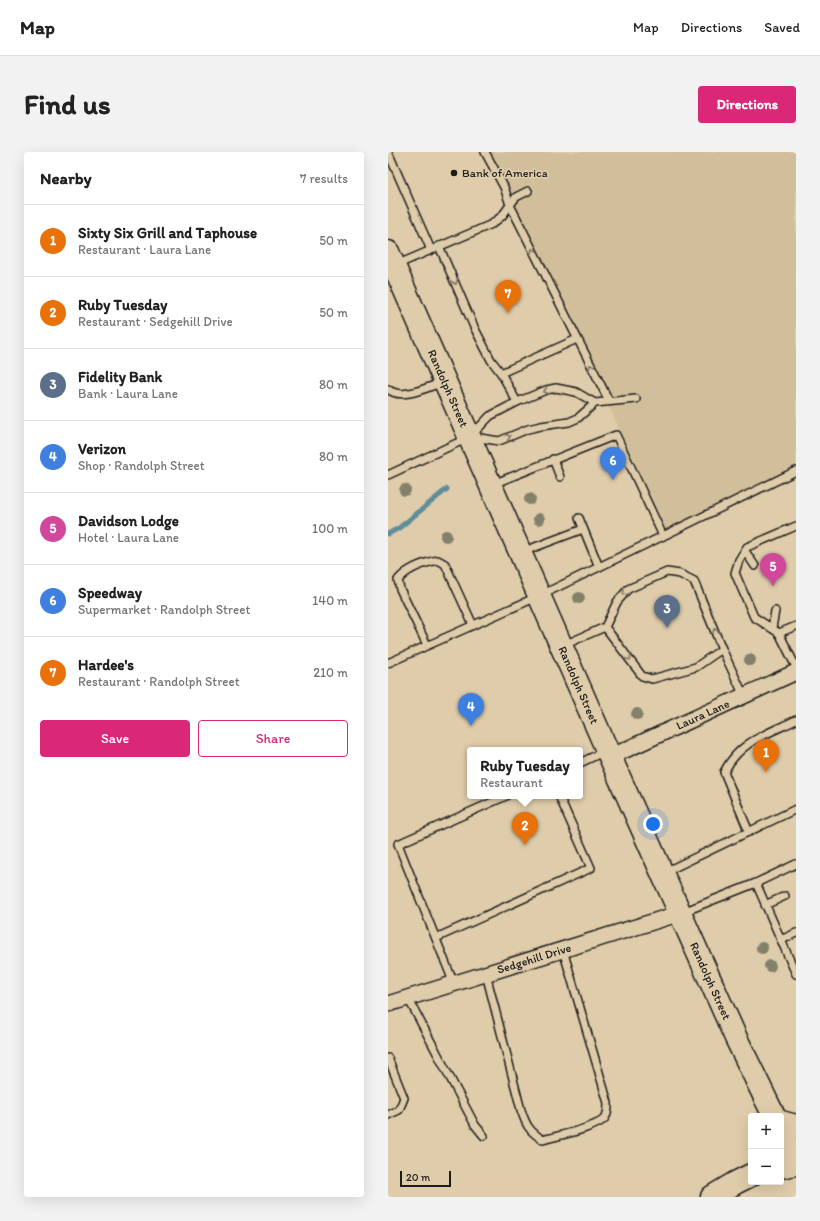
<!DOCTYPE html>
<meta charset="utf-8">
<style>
:root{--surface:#fff;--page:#f2f2f2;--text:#222;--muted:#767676;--line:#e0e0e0;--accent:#db2777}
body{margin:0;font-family:Itim,sans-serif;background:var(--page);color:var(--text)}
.controls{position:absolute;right:12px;bottom:12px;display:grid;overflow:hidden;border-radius:4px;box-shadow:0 4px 16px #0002}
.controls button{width:36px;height:36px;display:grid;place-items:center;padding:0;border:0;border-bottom:1px solid var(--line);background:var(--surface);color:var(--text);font:20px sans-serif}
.scale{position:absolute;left:12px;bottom:10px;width:51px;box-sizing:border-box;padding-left:4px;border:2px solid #1c1c1c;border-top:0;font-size:11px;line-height:14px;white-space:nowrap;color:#1c1c1c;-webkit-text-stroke:3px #dfccaa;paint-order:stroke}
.you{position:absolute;left:265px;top:672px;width:14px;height:14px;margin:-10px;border:3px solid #fff;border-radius:50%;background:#1a73e8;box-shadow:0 0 0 6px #1a73e833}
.badge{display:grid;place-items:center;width:26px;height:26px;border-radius:50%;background:var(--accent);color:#fff;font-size:13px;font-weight:700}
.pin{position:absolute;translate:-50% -33px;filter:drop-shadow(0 1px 2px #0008)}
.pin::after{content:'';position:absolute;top:21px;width:14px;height:12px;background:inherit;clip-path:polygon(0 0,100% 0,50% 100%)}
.popup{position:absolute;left:79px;top:595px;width:116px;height:52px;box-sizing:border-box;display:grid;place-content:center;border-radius:4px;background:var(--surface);filter:drop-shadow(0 1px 3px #0005);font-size:13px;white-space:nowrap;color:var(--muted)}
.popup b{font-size:15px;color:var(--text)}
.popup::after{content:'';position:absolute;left:50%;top:100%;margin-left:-8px;border:8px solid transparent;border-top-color:var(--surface)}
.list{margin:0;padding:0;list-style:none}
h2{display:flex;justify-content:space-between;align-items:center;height:52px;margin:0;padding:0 16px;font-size:17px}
h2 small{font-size:13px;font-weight:400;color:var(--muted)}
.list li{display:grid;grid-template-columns:26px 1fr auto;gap:12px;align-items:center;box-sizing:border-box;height:72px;padding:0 16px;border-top:1px solid var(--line)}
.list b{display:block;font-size:15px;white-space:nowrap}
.list p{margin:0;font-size:13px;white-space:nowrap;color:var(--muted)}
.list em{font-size:13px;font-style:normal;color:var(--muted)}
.actions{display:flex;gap:8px;padding:12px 16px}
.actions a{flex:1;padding:9px 0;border:1px solid var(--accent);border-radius:4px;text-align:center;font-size:14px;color:var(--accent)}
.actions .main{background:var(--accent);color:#fff}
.map{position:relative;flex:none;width:408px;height:1045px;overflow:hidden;border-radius:4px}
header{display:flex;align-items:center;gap:24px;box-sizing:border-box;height:56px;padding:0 20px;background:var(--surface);border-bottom:1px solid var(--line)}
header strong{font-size:19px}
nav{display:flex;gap:22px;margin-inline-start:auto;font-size:14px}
.intro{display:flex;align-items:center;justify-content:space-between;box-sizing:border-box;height:96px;padding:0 24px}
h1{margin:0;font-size:28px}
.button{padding:10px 18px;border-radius:4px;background:var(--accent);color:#fff;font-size:14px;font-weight:700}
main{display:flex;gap:24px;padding:0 24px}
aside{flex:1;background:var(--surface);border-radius:4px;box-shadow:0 4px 16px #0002}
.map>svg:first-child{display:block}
.built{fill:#d1be9a}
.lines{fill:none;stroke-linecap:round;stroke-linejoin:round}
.stream{stroke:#608d99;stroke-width:5}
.service-casing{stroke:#1c1c1c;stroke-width:10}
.minor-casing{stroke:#1c1c1c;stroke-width:18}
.primary-casing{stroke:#1c1c1c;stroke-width:25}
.motorway-casing{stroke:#1c1c1c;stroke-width:25}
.service{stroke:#dfccaa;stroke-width:7}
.minor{stroke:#dfccaa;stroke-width:15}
.primary{stroke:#dfccaa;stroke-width:22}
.motorway{stroke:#dfccaa;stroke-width:22}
.tree{fill:#83816b}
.oneway{stroke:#7e7463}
.poi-dot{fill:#1c1c1c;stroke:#dfccaa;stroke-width:1.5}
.labels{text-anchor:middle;stroke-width:3.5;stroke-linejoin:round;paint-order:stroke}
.poi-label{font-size:12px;fill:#1c1c1c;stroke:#dfccaa;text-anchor:start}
.street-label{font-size:12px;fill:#1c1c1c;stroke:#dfccaa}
</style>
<header>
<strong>Map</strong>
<nav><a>Map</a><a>Directions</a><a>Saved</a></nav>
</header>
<div class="intro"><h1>Find us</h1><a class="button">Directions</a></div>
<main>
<aside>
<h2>Nearby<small>7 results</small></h2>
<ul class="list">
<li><span class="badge" style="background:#e8710a">1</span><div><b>Sixty Six Grill and Taphouse</b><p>Restaurant · Laura Lane</p></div><em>50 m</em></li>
<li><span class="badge" style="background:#e8710a">2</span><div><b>Ruby Tuesday</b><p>Restaurant · Sedgehill Drive</p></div><em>50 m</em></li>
<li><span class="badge" style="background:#5c6f8a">3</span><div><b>Fidelity Bank</b><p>Bank · Laura Lane</p></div><em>80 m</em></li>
<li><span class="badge" style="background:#3f7fe0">4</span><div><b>Verizon</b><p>Shop · Randolph Street</p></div><em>80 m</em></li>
<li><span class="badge" style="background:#d1479c">5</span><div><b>Davidson Lodge</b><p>Hotel · Laura Lane</p></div><em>100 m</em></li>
<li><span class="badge" style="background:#3f7fe0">6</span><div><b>Speedway</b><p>Supermarket · Randolph Street</p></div><em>140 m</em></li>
<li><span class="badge" style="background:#e8710a">7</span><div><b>Hardee's</b><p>Restaurant · Randolph Street</p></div><em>210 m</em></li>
</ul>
<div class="actions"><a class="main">Save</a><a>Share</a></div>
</aside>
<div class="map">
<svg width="408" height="1045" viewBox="0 0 408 1045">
<rect width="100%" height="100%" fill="#dfccaa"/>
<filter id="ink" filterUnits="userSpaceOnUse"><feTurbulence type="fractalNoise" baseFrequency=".025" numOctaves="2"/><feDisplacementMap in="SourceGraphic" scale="8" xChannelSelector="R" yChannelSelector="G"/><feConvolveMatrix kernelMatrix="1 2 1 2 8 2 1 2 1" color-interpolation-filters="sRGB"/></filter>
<g filter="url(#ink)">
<polygon class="built" points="103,0 408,0 408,323 280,382"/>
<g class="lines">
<polyline class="stream" points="0,382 11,376 59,337"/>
<defs>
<g id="service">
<polyline points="0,0 43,98"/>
<polyline points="97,0 116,35 122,53 221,249"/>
<polyline points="51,94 86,175 103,208 113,221 129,250"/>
<polyline points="8,113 104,72 114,64 128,45 140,39"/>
<polyline points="113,221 189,187"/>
<path d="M0,237C13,249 40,235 55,230"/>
<polyline points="86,285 111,289 140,277 153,274 181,270 190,266 207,251 248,247"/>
<polyline points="165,307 172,325"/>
<polyline points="0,323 82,285 102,264 129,250 158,238 168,236 188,240 207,251"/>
<polyline points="191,366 211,415"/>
<polyline points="408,374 359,395 351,408 347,421 366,465 391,481 408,515"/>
<polyline points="275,384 408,319"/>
<polyline points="357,399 367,414"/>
<polyline points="134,400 195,377"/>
<polyline points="384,476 387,459"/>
<polyline points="391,481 408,474"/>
<path d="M39,493L12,437L10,428C20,416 35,411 50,408L57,412L85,473"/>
<polyline points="176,493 217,475 229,450 240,437 279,420 292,422 306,429 334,497 308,515 264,527 254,524 217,475"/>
<polyline points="334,497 356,544"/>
<polyline points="0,511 151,444 275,384 228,283 105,332"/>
<polyline points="192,611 217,599"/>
<path d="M361,680L336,620C352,589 379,582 408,568"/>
<polyline points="277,720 408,657"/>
<polyline points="368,731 408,712"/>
<polyline points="377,753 397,744"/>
<polyline points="295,760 368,731 408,822"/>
<polyline points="48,786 203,716 171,644"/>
<polyline points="393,788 408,781"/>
<path d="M98,822L133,958C138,973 141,979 155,988C168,984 209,976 217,966C220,962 220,957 220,951L175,798"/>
<polyline points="66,832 10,692 118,644"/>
<polyline points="20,846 87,973 96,984"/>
<polyline points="0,906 16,946 11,958 0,963"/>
</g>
<g id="minor">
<path id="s1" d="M222,605L408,520"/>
<path id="s2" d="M0,852L293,761"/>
</g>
<g id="primary">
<path id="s3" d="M0,100L219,598L348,886L386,964"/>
<polyline points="393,979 408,1010"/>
</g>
<g id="motorway">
<polyline points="393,970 408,974"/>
<polyline points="393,1015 408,1012"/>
<polyline points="324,1045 347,1031 363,1023"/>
</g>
</defs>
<use href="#service" class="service-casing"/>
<use href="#minor" class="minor-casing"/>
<use href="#primary" class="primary-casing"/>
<use href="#motorway" class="motorway-casing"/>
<use href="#service" class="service"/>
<use href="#minor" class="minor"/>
<use href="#primary" class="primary"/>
<use href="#motorway" class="motorway"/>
</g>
<g class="tree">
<circle cx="17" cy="338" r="6"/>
<circle cx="142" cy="347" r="6"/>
<circle cx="151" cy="367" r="6"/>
<circle cx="58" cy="384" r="6"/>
<circle cx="191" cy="446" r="6"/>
<circle cx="362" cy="508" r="6"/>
<circle cx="249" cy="562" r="6"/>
<circle cx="374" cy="796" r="6"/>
<circle cx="382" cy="814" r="6"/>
</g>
<defs><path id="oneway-chevron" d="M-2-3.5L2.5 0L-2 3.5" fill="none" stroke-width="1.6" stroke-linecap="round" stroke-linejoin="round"/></defs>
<g class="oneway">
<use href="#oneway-chevron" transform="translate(145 99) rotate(-117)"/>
<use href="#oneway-chevron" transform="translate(67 130) rotate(67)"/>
<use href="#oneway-chevron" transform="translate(203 215) rotate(-118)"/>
<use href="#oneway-chevron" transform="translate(158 239) rotate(161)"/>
<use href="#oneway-chevron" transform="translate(120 285) rotate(-23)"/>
<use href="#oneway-chevron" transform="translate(237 441) rotate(133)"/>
<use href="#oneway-chevron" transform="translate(327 479) rotate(-113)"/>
<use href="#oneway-chevron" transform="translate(241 506) rotate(53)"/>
</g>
</g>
<circle class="poi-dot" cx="66" cy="21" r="4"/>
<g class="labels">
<g class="poi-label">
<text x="74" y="25">Bank of America</text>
</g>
<g class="street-label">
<text dy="4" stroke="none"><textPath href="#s3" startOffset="149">Randolph Street</textPath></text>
<text dy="4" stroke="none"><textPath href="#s3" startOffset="473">Randolph Street</textPath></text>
<text dy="4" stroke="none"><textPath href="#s1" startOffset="102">Laura Lane</textPath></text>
<text dy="4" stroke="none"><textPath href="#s2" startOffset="153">Sedgehill Drive</textPath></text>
<text dy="4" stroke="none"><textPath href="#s3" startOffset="797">Randolph Street</textPath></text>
</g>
</g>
</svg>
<div class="controls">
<button>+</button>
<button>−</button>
</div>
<div class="scale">20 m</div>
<div class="you"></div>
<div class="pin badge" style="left:378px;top:620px;background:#e8710a">1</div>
<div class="pin badge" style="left:137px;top:693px;background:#e8710a">2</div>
<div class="popup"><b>Ruby Tuesday</b>Restaurant</div>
<div class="pin badge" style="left:279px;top:476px;background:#5c6f8a">3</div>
<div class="pin badge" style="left:83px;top:574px;background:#3f7fe0">4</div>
<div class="pin badge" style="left:385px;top:434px;background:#d1479c">5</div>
<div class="pin badge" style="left:225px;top:328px;background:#3f7fe0">6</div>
<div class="pin badge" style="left:120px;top:161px;background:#e8710a">7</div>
</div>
</main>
